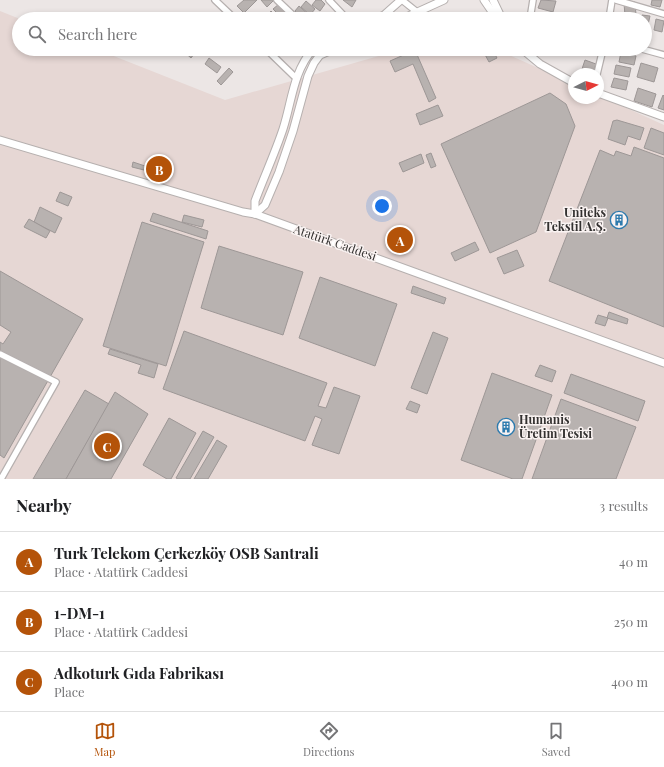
<!DOCTYPE html>
<meta charset="utf-8">
<style>
:root{--surface:#fff;--page:#f2f2f2;--text:#202124;--muted:#757577;--line:#e0e0e0;--accent:#b45309}
body{margin:0;font-family:"Playfair Display",serif;background:var(--page);color:var(--text)}
.compass{position:absolute;left:568px;top:68px;width:36px;height:36px;border-radius:50%;background:var(--surface);box-shadow:0 2px 6px #0003;rotate:84deg}
.you{position:absolute;left:382px;top:206px;width:14px;height:14px;margin:-10px;border:3px solid #fff;border-radius:50%;background:#1a73e8;box-shadow:0 0 0 6px #1a73e833}
.badge{display:grid;place-items:center;width:26px;height:26px;border-radius:50%;background:var(--accent);color:#fff;font-size:13px;font-weight:700}
.pin{position:absolute;translate:-50% -50%;border:2px solid #fff;box-shadow:0 1px 4px #0006}
.list{margin:0;padding:0;list-style:none}
h2{display:flex;justify-content:space-between;align-items:center;height:52px;margin:0;padding:0 16px;font-size:17px}
h2 small{font-size:13px;font-weight:400;color:var(--muted)}
.list li{display:grid;grid-template-columns:26px 1fr auto;gap:12px;align-items:center;box-sizing:border-box;height:60px;padding:0 16px;border-top:1px solid var(--line)}
.list b{display:block;font-size:15px;white-space:nowrap}
.list p{margin:0;font-size:13px;white-space:nowrap;color:var(--muted)}
.list em{font-size:13px;font-style:normal;color:var(--muted)}
.icon{flex:none;width:22px;height:22px;fill:none;stroke:currentColor;stroke-width:2;stroke-linecap:round;stroke-linejoin:round}
.map{position:relative;flex:none;width:664px;height:479px;overflow:hidden}
.search{position:absolute;background:var(--surface);box-shadow:0 2px 6px #0003;left:12px;right:12px;top:12px;height:44px;display:flex;align-items:center;gap:10px;box-sizing:border-box;padding:0 14px;border-radius:22px;color:var(--muted);font-size:15px}
.sheet{height:232px;background:var(--surface)}
nav{display:flex;justify-content:space-around;align-items:center;box-sizing:border-box;height:56px;border-top:1px solid var(--line);background:var(--surface);font-size:11px;color:var(--muted)}
nav a{display:grid;justify-items:center;gap:2px}
nav .on{color:var(--accent)}
.map>svg:first-child{display:block}
.built{fill:#e6d7d4}
.building{fill:#b8b2b0;stroke:#9d9796}
.lines{fill:none;stroke-linecap:round;stroke-linejoin:round}
.minor-casing{stroke:#b6b0af;stroke-width:8}
.tertiary-casing{stroke:#b6b0af;stroke-width:9}
.minor{stroke:#fff;stroke-width:5.5}
.tertiary{stroke:#fff;stroke-width:7}
.labels{text-anchor:middle;stroke-width:3;stroke-linejoin:round;paint-order:stroke}
.poi-label{font-size:12px;font-weight:bold;fill:#333130;stroke:#faf3f2;text-anchor:end}
.street-label{font-size:12px;fill:#333130;stroke:#faf3f2}
</style>
<div class="map">
<svg width="664" height="479" viewBox="0 0 664 479">
<rect width="100%" height="100%" fill="#ece6e5"/>
<polygon class="built" points="0,11 20,19 19,49 96,49 225,100 403,49 496,49 574,84 574,98 598,98 598,95 664,125 664,479 0,479"/>
<g class="building">
<polygon points="244,0 257,0 244,13 237,6"/>
<polygon points="261,0 274,0 267,7"/>
<polygon points="316,0 321,0 325,4 320,11 312,5"/>
<polygon points="343,0 356,0 352,7"/>
<polygon points="541,0 556,1 553,12 538,8"/>
<polygon points="652,0 662,0 660,7 651,5"/>
<polygon points="306,1 315,9 310,15 301,7"/>
<polygon points="635,2 636,15 625,16 624,3"/>
<polygon points="279,4 289,13 283,19 273,9"/>
<polygon points="299,6 312,18 311,19 301,18 295,11"/>
<polygon points="271,11 279,19 269,19 266,17"/>
<polygon points="642,15 650,16 647,29 645,29 645,19 641,19"/>
<polygon points="656,19 664,21 662,32 654,30"/>
<polygon points="181,49 196,49 197,50 191,58"/>
<polygon points="482,49 492,49 497,58 489,62"/>
<polygon points="415,50 436,98 429,102 413,64 395,72 390,61"/>
<polygon points="621,52 636,56 634,65 619,62"/>
<polygon points="209,58 221,67 217,73 205,64"/>
<polygon points="585,60 596,64 593,72 582,69"/>
<polygon points="641,63 658,68 654,82 637,77"/>
<polygon points="616,65 631,68 629,77 614,74"/>
<polygon points="229,68 233,72 221,85 217,81"/>
<polygon points="614,78 628,81 626,90 611,87"/>
<polygon points="638,88 656,94 652,107 634,101"/>
<polygon points="550,93 566,104 575,126 536,232 490,253 441,144"/>
<polygon points="663,95 664,96 664,110 658,108"/>
<polygon points="438,105 443,116 420,125 416,114"/>
<polygon points="617,120 644,128 640,140 628,136 625,145 608,139 613,121"/>
<polygon points="651,128 664,133 664,155 644,148"/>
<polygon points="634,147 664,158 664,327 549,281 600,150 614,156 616,151 631,156"/>
<polygon points="431,153 436,166 431,168 426,155"/>
<polygon points="421,154 424,163 403,172 399,163"/>
<polygon points="133,162 145,166 144,170 132,167"/>
<polygon points="155,164 165,167 162,175 153,172"/>
<polygon points="60,192 72,197 68,206 56,201"/>
<polygon points="40,207 62,218 55,233 34,222"/>
<polygon points="153,213 208,231 206,239 150,221"/>
<polygon points="184,215 204,220 202,227 182,222"/>
<polygon points="29,219 50,231 46,238 24,227"/>
<polygon points="142,222 204,242 166,366 103,346"/>
<polygon points="396,233 407,237 404,246 393,242"/>
<polygon points="475,242 479,250 455,261 451,253"/>
<polygon points="219,246 303,272 283,335 201,308"/>
<polygon points="517,250 524,266 504,274 497,258"/>
<polygon points="0,271 83,319 4,458 0,455 0,342 3,344 11,332 0,325"/>
<polygon points="320,277 397,304 375,366 299,338"/>
<polygon points="413,286 446,298 444,304 411,293"/>
<polygon points="609,312 628,319 627,324 607,318"/>
<polygon points="598,315 608,318 605,326 595,323"/>
<polygon points="184,331 327,383 318,406 326,408 334,387 360,396 339,454 312,445 322,419 315,416 305,441 163,389"/>
<polygon points="433,332 448,338 427,394 411,388"/>
<polygon points="110,349 158,364 154,378 138,373 141,365 108,354"/>
<polygon points="540,365 556,371 552,382 535,376"/>
<polygon points="492,373 552,395 522,479 513,479 461,460"/>
<polygon points="571,374 645,401 638,421 564,393"/>
<polygon points="85,390 109,404 66,479 33,479"/>
<polygon points="115,392 148,414 111,479 66,479"/>
<polygon points="561,399 636,427 616,479 532,479"/>
<polygon points="410,401 420,405 417,413 406,409"/>
<polygon points="169,418 196,433 171,479 167,479 143,465"/>
<polygon points="203,431 214,437 190,479 178,479 176,478"/>
<polygon points="217,440 227,446 208,479 194,479"/>
</g>
<g class="lines">
<defs>
<g id="minor">
<polyline points="215,0 235,19"/>
<polyline points="277,0 297,19"/>
<polyline points="329,0 347,19"/>
<polyline points="402,0 417,12"/>
<polyline points="616,0 664,14"/>
<polyline points="530,19 533,0"/>
<polyline points="609,19 612,0"/>
<polyline points="266,49 296,78"/>
<polyline points="642,49 664,55"/>
<polyline points="597,74 603,49"/>
<polyline points="0,354 56,382 1,479"/>
</g>
<g id="tertiary">
<polyline points="484,0 497,19"/>
<polyline points="493,0 502,19"/>
<polyline points="375,19 384,15 401,0"/>
<polyline points="402,19 444,0"/>
<polyline points="522,49 540,64 574,83"/>
<polyline points="598,93 664,117"/>
<polyline points="0,140 243,212 255,214 664,363"/>
<polyline points="255,214 265,205 279,172 293,131 308,76 314,63 320,55 334,49"/>
<path d="M255,214V201C264,177 275,153 283,129C292,101 293,72 313,49"/>
</g>
</defs>
<use href="#minor" class="minor-casing"/>
<use href="#tertiary" class="tertiary-casing"/>
<use href="#minor" class="minor"/>
<use href="#tertiary" class="tertiary"/>
</g>
<defs>
<symbol id="building-ring" viewBox="-11 -11 22 22"><circle r="9.5" fill="#faf3f2" stroke="#2e7bae" stroke-width="1.5"/><path d="M-4-6H4V6H1V3H-1V6H-4ZM-2.5-4.3h1.7v1.8h-1.7ZM.8-4.3h1.7v1.8H.8ZM-2.5-1h1.7V.8h-1.7ZM.8-1h1.7V.8H.8Z" fill="#2e7bae"/></symbol>
</defs>
<g fill-rule="evenodd">
<use href="#building-ring" x="609" y="210" width="20" height="20"/>
<use href="#building-ring" x="496" y="417" width="20" height="20"/>
</g>
<g class="labels">
<g class="poi-label">
<text x="606" y="217">Uniteks<tspan x="606" dy="14">Tekstil A.Ş.</tspan></text>
<text x="519" y="424" text-anchor="start">Humanis<tspan x="519" dy="14">Üretim Tesisi</tspan></text>
</g>
<g class="street-label">
<text transform="translate(335 243) rotate(19)" y="4">Atatürk Caddesi</text>
</g>
</g>
</svg>
<svg class="compass" viewBox="-18 -18 36 36"><path d="M0-13l5 13h-10z" fill="#e53935"/><path d="M0 13l5-13h-10z" fill="#757577"/></svg>
<div class="you"></div>
<div class="pin badge" style="left:400px;top:240px">A</div>
<div class="pin badge" style="left:159px;top:169px">B</div>
<div class="pin badge" style="left:107px;top:446px">C</div>
<div class="search"><svg class="icon" aria-label="search" viewBox="0 0 24 24"><circle cx="10" cy="10" r="6"/><path d="M15 15l6 6"/></svg>Search here</div>
</div>
<section class="sheet">
<h2>Nearby<small>3 results</small></h2>
<ul class="list">
<li><span class="badge">A</span><div><b>Turk Telekom Çerkezköy OSB Santrali</b><p>Place · Atatürk Caddesi</p></div><em>40 m</em></li>
<li><span class="badge">B</span><div><b>1-DM-1</b><p>Place · Atatürk Caddesi</p></div><em>250 m</em></li>
<li><span class="badge">C</span><div><b>Adkoturk Gıda Fabrikası</b><p>Place</p></div><em>400 m</em></li>
</ul>
</section>
<nav>
<a class="on"><svg class="icon" aria-label="map" viewBox="0 0 24 24"><path d="M3 6l6-2 6 2 6-2v14l-6 2-6-2-6 2zM9 4v14M15 6v14"/></svg>Map</a>
<a><svg class="icon" aria-label="directions" viewBox="0 0 24 24"><path d="M12 3l9 9-9 9-9-9zM9 14v-3h6M13 9l2 2-2 2"/></svg>Directions</a>
<a><svg class="icon" aria-label="saved" viewBox="0 0 24 24"><path d="M7 4h10v16l-5-4-5 4z"/></svg>Saved</a>
</nav>
